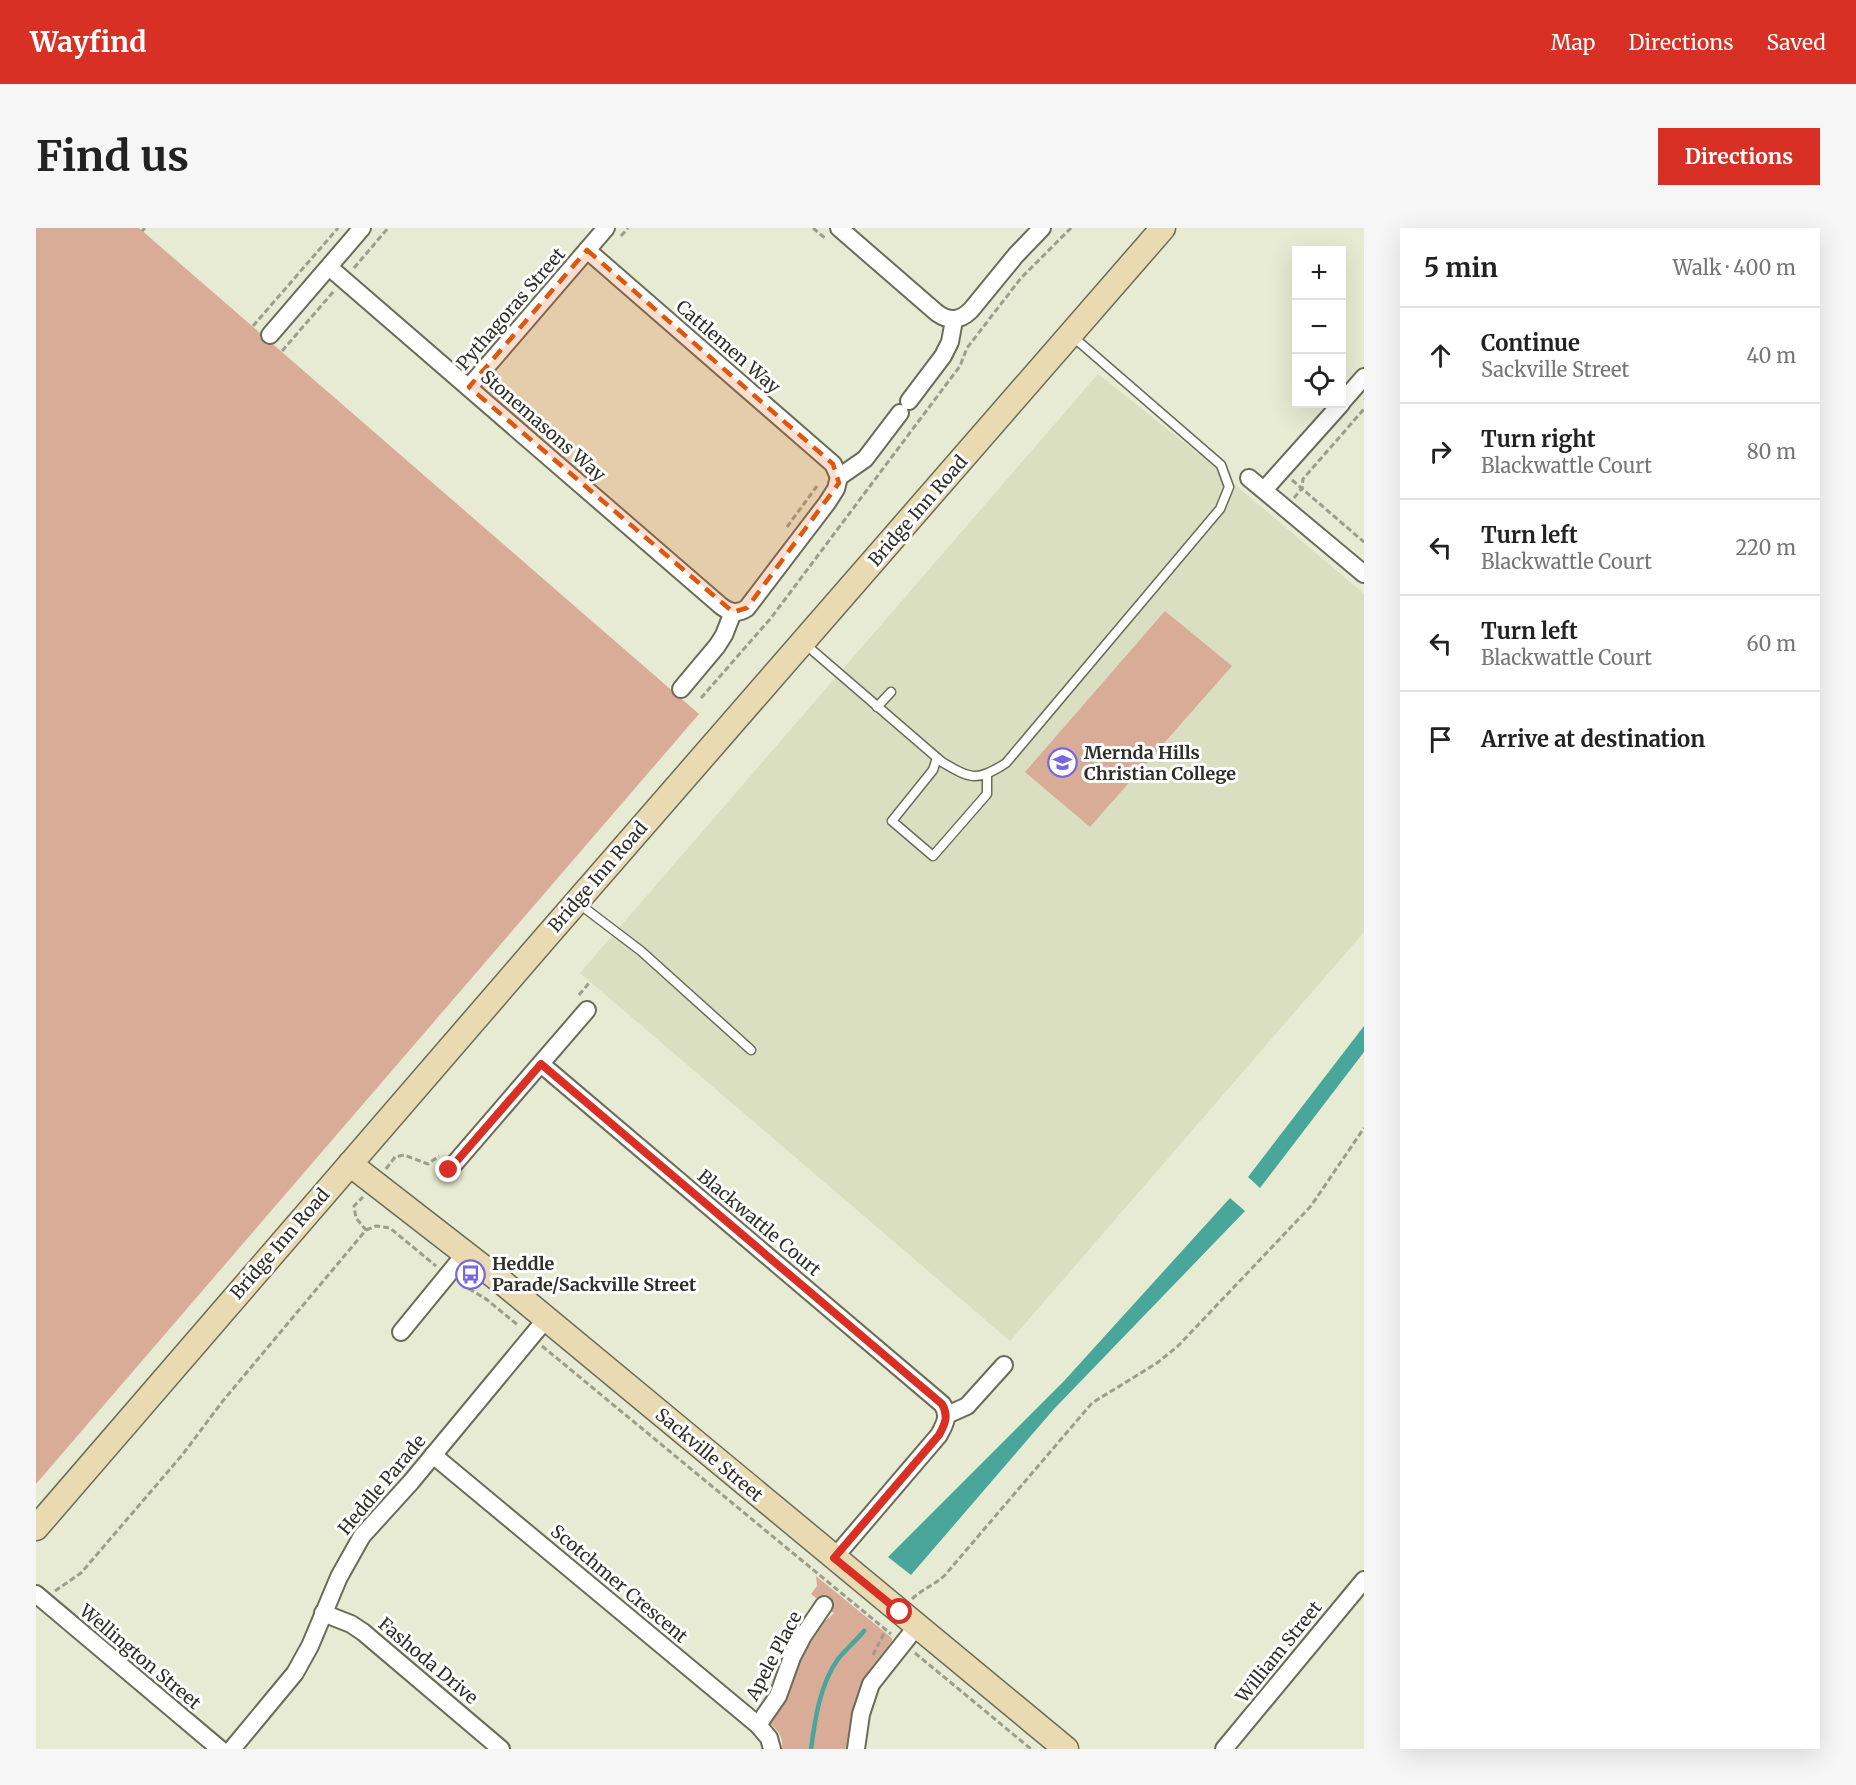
<!DOCTYPE html>
<meta charset="utf-8">
<style>
:root{--surface:#fff;--page:#f6f6f6;--text:#222;--muted:#767676;--line:#e0e0e0;--accent:#d93025}
body{margin:0;font-family:Merriweather,serif;background:var(--page);color:var(--text)}
.controls{position:absolute;right:18px;top:18px;display:grid;overflow:hidden;border-radius:0px;box-shadow:0 6px 24px #0002}
.controls button{width:54px;height:54px;display:grid;place-items:center;padding:0;border:0;border-bottom:2px solid var(--line);background:var(--surface);color:var(--text);font:30px sans-serif}
.stop{position:absolute;width:18px;height:18px;margin:-14px;border:4px solid #d93025;border-radius:50%;background:#fff}
.stop.end{background:#d93025;border-color:#fff;box-shadow:0 2px 6px #0008}
.list{margin:0;padding:0;list-style:none}
h2{display:flex;justify-content:space-between;align-items:center;height:78px;margin:0;padding:0 24px;font-size:26px}
h2 small{font-size:20px;font-weight:400;color:var(--muted)}
.list li{display:grid;grid-template-columns:39px 1fr auto;gap:18px;align-items:center;box-sizing:border-box;height:96px;padding:0 24px;border-top:2px solid var(--line)}
.list b{display:block;font-size:22px;white-space:nowrap}
.list p{margin:0;font-size:20px;white-space:nowrap;color:var(--muted)}
.list em{font-size:20px;font-style:normal;color:var(--muted)}
.icon{flex:none;width:33px;height:33px;fill:none;stroke:currentColor;stroke-width:2;stroke-linecap:round;stroke-linejoin:round}
.map{position:relative;flex:none;width:1328px;height:1521px;overflow:hidden;border-radius:0px}
header{display:flex;align-items:center;gap:36px;box-sizing:border-box;height:84px;padding:0 30px;background:var(--accent);color:#fff}
header strong{font-size:28px}
nav{display:flex;gap:33px;margin-inline-start:auto;font-size:21px}
.intro{display:flex;align-items:center;justify-content:space-between;box-sizing:border-box;height:144px;padding:0 36px}
h1{margin:0;font-size:42px}
.button{padding:15px 27px;border-radius:0px;background:var(--accent);color:#fff;font-size:21px;font-weight:700}
main{display:flex;gap:36px;padding:0 36px}
aside{flex:1;background:var(--surface);border-radius:0px;box-shadow:0 6px 24px #0002}
.map>svg:first-child{display:block}
.built{fill:#dadfc1}
.green{fill:#d9ac97}
.water{fill:#48a79a}
.lines{fill:none;stroke-linecap:round;stroke-linejoin:round}
.stream{stroke:#48a79a;stroke-width:4.5}
.lane-casing{stroke:#696d58;stroke-width:11}
.street-casing{stroke:#696d58;stroke-width:20}
.secondary-casing{stroke:#696d58;stroke-width:27}
.path{stroke:#9b9e8c;stroke-width:3;stroke-dasharray:6 3;stroke-linecap:butt}
.lane{stroke:#fff;stroke-width:8}
.street{stroke:#fff;stroke-width:16}
.secondary{stroke:#eadab2;stroke-width:24}
.route{stroke:#d93025;stroke-width:8}
.marked{fill:#df570d;fill-opacity:0.2;stroke:#df570d;stroke-width:4.5;stroke-dasharray:12 8;stroke-linejoin:round}
.labels{text-anchor:middle;stroke-width:6;stroke-linejoin:round;paint-order:stroke}
.street-label{font-size:18px;fill:#2e3027;stroke:#fff}
.poi-label{font-size:18px;font-weight:bold;fill:#2e3027;stroke:#fff;text-anchor:start}
</style>
<header>
<strong>Wayfind</strong>
<nav><a>Map</a><a>Directions</a><a>Saved</a></nav>
</header>
<div class="intro"><h1>Find us</h1><a class="button">Directions</a></div>
<main>
<div class="map">
<svg width="1328" height="1521" viewBox="0 0 1328 1521">
<rect width="100%" height="100%" fill="#e7ebd3"/>
<polygon class="built" points="1062,146 1175,236 1328,366 1328,704 974,1113 544,745"/>
<g class="green">
<polygon points="0,0 103,0 663,486 0,1256"/>
<polygon points="1129,383 1196,438 1054,599 989,544"/>
<path d="M780,1348L856,1410V1413L834,1442L823,1463L811,1521H746C748,1508 741,1502 732,1493L746,1472L752,1467L758,1445L772,1416L786,1396L798,1385L775,1366L781,1358Z"/>
</g>
<g class="water">
<polygon points="1328,798 1328,824 1224,960 1212,949"/>
<polygon points="1194,970 1209,983 1018,1181 875,1347 852,1329 1028,1153"/>
</g>
<g class="lines">
<path class="stream" d="M775,1521C779,1491 784,1456 802,1431C810,1421 820,1413 828,1403"/>
<defs>
<g id="lane">
<path d="M769,416L906,534C935,551 941,554 970,535L1184,281L1193,259L1185,237L1035,107"/>
<polyline points="841,479 855,464"/>
<polyline points="901,530 897,542 856,593 897,628 951,566 951,548"/>
<polyline points="542,675 605,723 715,822"/>
</g>
<g id="street">
<path d="M803,0L901,85C914,94 924,93 935,82L980,27L1006,0"/>
<polyline points="551,22 797,236 803,249"/>
<path d="M293,39L685,378C694,385 702,386 711,380L791,275L800,261L803,249L829,231L864,185"/>
<polyline points="234,107 326,0"/>
<polyline points="433,159 570,0"/>
<polyline points="873,173 907,128 914,114 918,92"/>
<polyline points="1306,174 1328,149"/>
<polyline points="1213,250 1328,346"/>
<polyline points="1228,262 1305,176"/>
<polyline points="645,461 681,418 688,407 697,384"/>
<path d="M505,836L906,1176C914,1187 909,1196 903,1207L798,1330"/>
<polyline points="413,942 551,782"/>
<polyline points="365,1104 428,1027"/>
<polyline points="911,1187 931,1178 968,1137"/>
<polyline points="397,1227 722,1497 733,1510 736,1521"/>
<polyline points="0,1366 184,1521"/>
<polyline points="287,1385 315,1396 327,1404 465,1521"/>
<polyline points="722,1497 742,1468 756,1429 767,1408 788,1377"/>
<polyline points="196,1521 259,1445 274,1418 303,1349 326,1308 375,1254 510,1091"/>
<polyline points="820,1521 825,1486 835,1456 881,1398"/>
<polyline points="1188,1521 1328,1352"/>
</g>
<g id="secondary">
<polyline points="314,936 466,1054 1030,1521"/>
<polyline points="0,1300 511,708 1127,0"/>
</g>
</defs>
<use href="#lane" class="lane-casing"/>
<use href="#street" class="street-casing"/>
<use href="#secondary" class="secondary-casing"/>
<g class="path">
<polyline points="777,0 790,11"/>
<polyline points="106,3 109,0"/>
<polyline points="585,8 592,0"/>
<polyline points="318,40 352,0"/>
<polyline points="217,98 302,0"/>
<polyline points="246,123 298,63"/>
<polyline points="1256,252 1328,314"/>
<polyline points="1258,270 1266,260 1267,251 1328,181"/>
<polyline points="751,299 781,258"/>
<polyline points="665,470 735,390 924,138 931,120 985,50 1035,0"/>
<polyline points="543,767 553,755"/>
<polyline points="350,941 359,929 368,927 392,936 403,928"/>
<polyline points="330,1002 340,998 354,1000 400,1038"/>
<polyline points="425,1056 450,1071 483,1098"/>
<polyline points="506,1118 855,1406"/>
<polyline points="19,1363 45,1345 147,1226 186,1174 330,1002 320,990 318,978 327,969"/>
<path d="M876,1371C886,1361 899,1357 909,1347L1056,1175L1121,1135L1142,1118L1275,978L1328,900"/>
<polyline points="879,1425 995,1521"/>
<polyline points="837,1427 850,1401"/>
</g>
<use href="#lane" class="lane"/>
<use href="#street" class="street"/>
<use href="#secondary" class="secondary"/>
</g>
<g class="lines">
<path class="route" d="M413,942L505,836L906,1176C913,1188 909,1196 903,1207L798,1330L864,1384"/>
</g>
<path class="marked" d="M551,22L797,236L803,255L711,380L697,384L433,159Z"/>
<defs>
<symbol id="school-ring" viewBox="-11 -11 22 22"><circle r="9.5" fill="#fff" stroke="#7766e1" stroke-width="1.5"/><path d="M0-5L7-2L0 1L-7-2ZM-4 1L0 2.5L4 1V4Q0 6-4 4Z" fill="#7766e1"/></symbol>
<symbol id="bus-ring" viewBox="-11 -11 22 22"><circle r="9.5" fill="#fff" stroke="#7766e1" stroke-width="1.5"/><path d="M-5-6H5V4H4V6H2V4H-2V6H-4V4H-5ZM-3.5-4V0h7V-4ZM-3.5 1.2v1.5H-2V1.2ZM2 1.2v1.5H3.5V1.2Z" fill="#7766e1"/></symbol>
</defs>
<g fill-rule="evenodd">
<use href="#school-ring" x="1010" y="518" width="33" height="33"/>
<use href="#bus-ring" x="418" y="1030" width="33" height="33"/>
</g>
<g class="labels">
<g class="street-label">
<text transform="translate(475 81) rotate(-49)" y="6">Pythagoras Street</text>
<text transform="translate(692 119) rotate(41)" y="6">Cattlemen Way</text>
<text transform="translate(507 198) rotate(41)" y="6">Stonemasons Way</text>
<text transform="translate(882 283) rotate(-49)" y="6">Bridge Inn Road</text>
<text transform="translate(562 649) rotate(-49)" y="6">Bridge Inn Road</text>
<text transform="translate(723 995) rotate(40)" y="6">Blackwattle Court</text>
<text transform="translate(244 1016) rotate(-49)" y="6">Bridge Inn Road</text>
<text transform="translate(673 1227) rotate(40)" y="6">Sackville Street</text>
<text transform="translate(346 1257) rotate(-50)" y="6">Heddle Parade</text>
<text transform="translate(583 1356) rotate(40)" y="6">Scotchmer Crescent</text>
<text transform="translate(1243 1424) rotate(-51)" y="6">William Street</text>
<text transform="translate(738 1428) rotate(-62)" y="6">Apele Place</text>
<text transform="translate(104 1429) rotate(40)" y="6">Wellington Street</text>
<text transform="translate(392 1433) rotate(40)" y="6">Fashoda Drive</text>
</g>
<g class="poi-label">
<text x="1048" y="531">Mernda Hills<tspan x="1048" dy="21">Christian College</tspan></text>
<text x="456" y="1042">Heddle<tspan x="456" dy="21">Parade/Sackville Street</tspan></text>
</g>
</g>
</svg>
<div class="controls">
<button>+</button>
<button>−</button>
<button><svg class="icon" aria-label="locate" viewBox="0 0 24 24"><circle cx="12" cy="12" r="6"/><path d="M12 2v4M12 18v4M2 12h4M18 12h4"/></svg></button>
</div>
<div class="stop" style="left:864px;top:1384px"></div>
<div class="stop end" style="left:413px;top:942px"></div>
</div>
<aside>
<h2>5 min<small>Walk · 400 m</small></h2>
<ul class="list">
<li><svg class="icon" aria-label="ahead" viewBox="0 0 24 24"><path d="M12 20V5M6 11l6-6 6 6"/></svg><div><b>Continue</b><p>Sackville Street</p></div><em>40 m</em></li>
<li><svg class="icon" aria-label="right" viewBox="0 0 24 24"><path d="M7 20v-9h11M14 6l5 5-5 5"/></svg><div><b>Turn right</b><p>Blackwattle Court</p></div><em>80 m</em></li>
<li><svg class="icon" aria-label="left" viewBox="0 0 24 24"><path d="M17 20v-9H6M10 6l-5 5 5 5"/></svg><div><b>Turn left</b><p>Blackwattle Court</p></div><em>220 m</em></li>
<li><svg class="icon" aria-label="left" viewBox="0 0 24 24"><path d="M17 20v-9H6M10 6l-5 5 5 5"/></svg><div><b>Turn left</b><p>Blackwattle Court</p></div><em>60 m</em></li>
<li><svg class="icon" aria-label="arrive" viewBox="0 0 24 24"><path d="M6 21V4h12l-3 4 3 4H6"/></svg><div><b>Arrive at destination</b></div></li>
</ul>
</aside>
</main>
